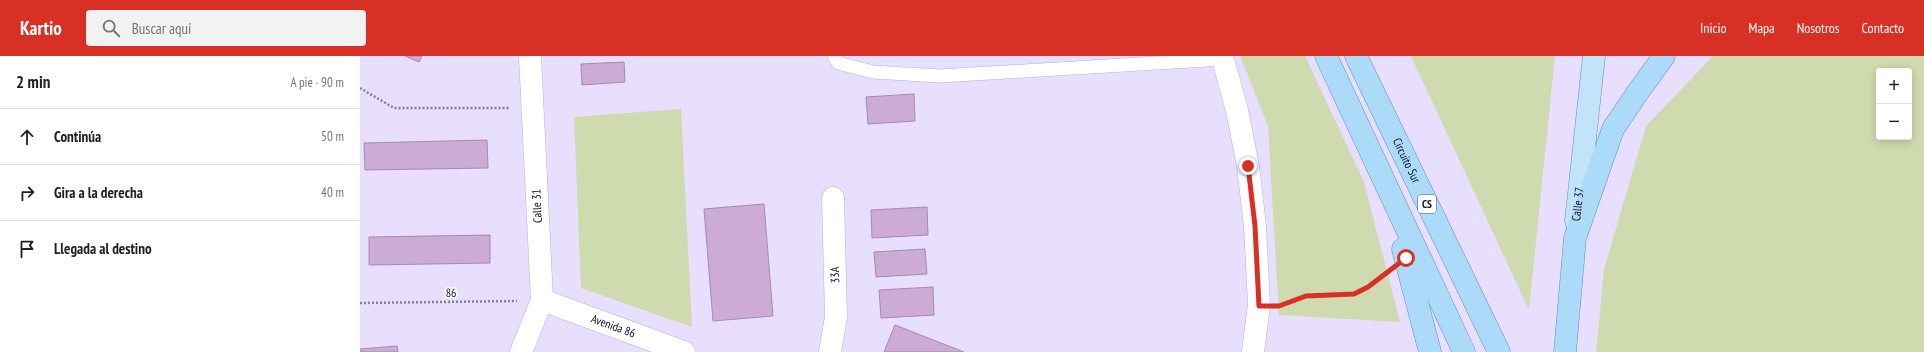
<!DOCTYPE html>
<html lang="es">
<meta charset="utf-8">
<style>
:root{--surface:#fff;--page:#f2f2f2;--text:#202124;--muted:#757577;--line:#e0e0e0;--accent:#d93025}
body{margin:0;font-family:"PT Sans Narrow",sans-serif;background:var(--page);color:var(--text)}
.controls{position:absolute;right:12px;top:12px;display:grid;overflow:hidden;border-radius:4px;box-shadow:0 2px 10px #0003}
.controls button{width:36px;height:36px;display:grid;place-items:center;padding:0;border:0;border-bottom:1px solid var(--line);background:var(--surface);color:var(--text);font:20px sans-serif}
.stop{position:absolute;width:12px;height:12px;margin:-9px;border:3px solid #d93025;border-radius:50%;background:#fff}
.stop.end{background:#d93025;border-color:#fff;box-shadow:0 1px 4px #0008}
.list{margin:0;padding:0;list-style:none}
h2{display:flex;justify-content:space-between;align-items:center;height:52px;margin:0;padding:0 16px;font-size:17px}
h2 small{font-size:13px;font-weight:400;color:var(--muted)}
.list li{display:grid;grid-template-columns:26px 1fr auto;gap:12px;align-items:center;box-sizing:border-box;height:56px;padding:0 16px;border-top:1px solid var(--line)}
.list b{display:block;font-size:15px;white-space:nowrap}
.list em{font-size:13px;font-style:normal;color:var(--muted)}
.icon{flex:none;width:22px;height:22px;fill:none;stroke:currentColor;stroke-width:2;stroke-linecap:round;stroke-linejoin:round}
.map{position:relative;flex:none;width:1564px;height:296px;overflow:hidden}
header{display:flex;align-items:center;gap:24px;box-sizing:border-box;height:56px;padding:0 20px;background:var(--accent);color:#fff}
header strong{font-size:19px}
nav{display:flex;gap:22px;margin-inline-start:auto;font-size:14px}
.search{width:280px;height:36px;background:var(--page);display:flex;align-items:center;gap:10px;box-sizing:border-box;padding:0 14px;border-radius:4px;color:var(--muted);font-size:15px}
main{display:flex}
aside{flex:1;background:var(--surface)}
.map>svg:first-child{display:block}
.green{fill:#d0daaf;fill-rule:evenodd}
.building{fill:#ccacd6;stroke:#a788b0}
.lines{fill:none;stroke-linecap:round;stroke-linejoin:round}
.service-casing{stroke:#bcaedd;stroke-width:14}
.minor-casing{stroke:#bcaedd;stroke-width:23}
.tertiary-casing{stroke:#bcaedd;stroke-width:23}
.primary-casing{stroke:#6a8dad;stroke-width:23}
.trunk-casing{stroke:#6a8dad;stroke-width:23}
.path{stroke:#867f97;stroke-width:2.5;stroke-dasharray:2 2;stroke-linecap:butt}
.service{stroke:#fff;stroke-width:13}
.minor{stroke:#fff;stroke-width:22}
.tertiary{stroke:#fff;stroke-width:22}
.primary{stroke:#c1e4fb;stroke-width:22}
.trunk{stroke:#acdbfa;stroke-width:22}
.route{stroke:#d93025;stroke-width:5}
.labels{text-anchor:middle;stroke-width:3.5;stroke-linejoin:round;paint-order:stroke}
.shield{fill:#fff;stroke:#5a5662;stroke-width:1}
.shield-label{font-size:11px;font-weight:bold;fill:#140e1f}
.street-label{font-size:12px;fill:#140e1f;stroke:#fff}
</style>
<header>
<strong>Kartio</strong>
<div class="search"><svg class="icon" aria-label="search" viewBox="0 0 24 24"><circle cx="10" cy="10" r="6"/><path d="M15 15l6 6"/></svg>Buscar aquí</div>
<nav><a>Inicio</a><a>Mapa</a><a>Nosotros</a><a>Contacto</a></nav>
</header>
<main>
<aside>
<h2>2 min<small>A pie · 90 m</small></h2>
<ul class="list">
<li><svg class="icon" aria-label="ahead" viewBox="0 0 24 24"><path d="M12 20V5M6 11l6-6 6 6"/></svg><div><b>Continúa</b></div><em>50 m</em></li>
<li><svg class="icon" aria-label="right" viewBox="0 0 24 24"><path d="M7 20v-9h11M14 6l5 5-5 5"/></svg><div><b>Gira a la derecha</b></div><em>40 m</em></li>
<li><svg class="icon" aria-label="arrive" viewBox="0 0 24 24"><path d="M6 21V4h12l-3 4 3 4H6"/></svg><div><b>Llegada al destino</b></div></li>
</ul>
</aside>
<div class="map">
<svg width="1564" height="296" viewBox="0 0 1564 296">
<rect width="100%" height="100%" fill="#e7dffd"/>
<g class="green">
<polygon points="880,0 945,0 1004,126 1040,266 919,259 908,70"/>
<polygon points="1051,0 1195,0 1169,254"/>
<path d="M1353,0H1564V296H1236L1244,213L1286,70ZM1519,15H1549V81H1519Z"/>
<polygon points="321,53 332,271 221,232 214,61"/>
</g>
<g class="building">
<polygon points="45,0 62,0 59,6"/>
<polygon points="264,6 265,26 222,29 221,8"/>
<polygon points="554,38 555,65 508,68 506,41"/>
<polygon points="127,84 128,112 5,114 4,87"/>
<polygon points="404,148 413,260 353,265 344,153"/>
<polygon points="567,151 568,179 512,182 511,154"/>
<polygon points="130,179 130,207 9,209 9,181"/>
<polygon points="565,193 567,218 516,221 514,196"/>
<polygon points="573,231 574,259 521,262 519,234"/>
<polygon points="535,269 604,296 524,296"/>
<polygon points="37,290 38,296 0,296 0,293"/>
</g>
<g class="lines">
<defs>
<polyline id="service" points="474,0 478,7 513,16 580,20 863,3"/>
<g id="minor">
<polyline points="862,0 877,54 888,110 895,170 899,249 893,296"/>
<polyline points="470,296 476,261 473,142"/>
</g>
<g id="tertiary">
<path id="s1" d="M182,244L324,296"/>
<polyline points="161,296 182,244 170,0"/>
</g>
<g id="primary">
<path id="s2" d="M1216,165L1234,0"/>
</g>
<g id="trunk">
<polyline points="966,0 1104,296"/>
<path id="s3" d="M996,0L1139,296"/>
<polyline points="1043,193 1070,296"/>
<polyline points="1205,296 1215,182 1253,73 1278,36 1304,0"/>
</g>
</defs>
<use href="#service" class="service-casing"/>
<use href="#minor" class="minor-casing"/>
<use href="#tertiary" class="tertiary-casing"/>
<use href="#primary" class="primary-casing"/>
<use href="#trunk" class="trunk-casing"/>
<g class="path">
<polyline points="0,32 34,52 150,52"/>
<polyline points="0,247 157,245"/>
<polyline points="921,250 945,240 993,238 1008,231 1026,218"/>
</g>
<use href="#service" class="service"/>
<use href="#minor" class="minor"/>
<use href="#tertiary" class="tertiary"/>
<use href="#primary" class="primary"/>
<use href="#trunk" class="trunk"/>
</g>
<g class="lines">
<polyline class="route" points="888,110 895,170 899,250 919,250 946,240 994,238 1008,231 1046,202"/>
</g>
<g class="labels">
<rect class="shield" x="1058" y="139" width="18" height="18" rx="3"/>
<g class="shield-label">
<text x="1067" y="152">CS</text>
</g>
<g class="street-label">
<text dy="4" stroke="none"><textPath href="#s3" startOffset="116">Circuito Sur</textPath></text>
<text dy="4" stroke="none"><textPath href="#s2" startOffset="17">Calle 37</textPath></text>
<text transform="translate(177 150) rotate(-93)" y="4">Calle 31</text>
<text transform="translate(475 219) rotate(-91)" y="4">33A</text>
<text transform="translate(91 237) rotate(-1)" y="4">86</text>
<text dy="4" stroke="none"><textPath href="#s1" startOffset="76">Avenida 86</textPath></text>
</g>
</g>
</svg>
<div class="controls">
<button>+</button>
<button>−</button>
</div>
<div class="stop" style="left:1046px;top:202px"></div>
<div class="stop end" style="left:888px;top:110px"></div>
</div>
</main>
